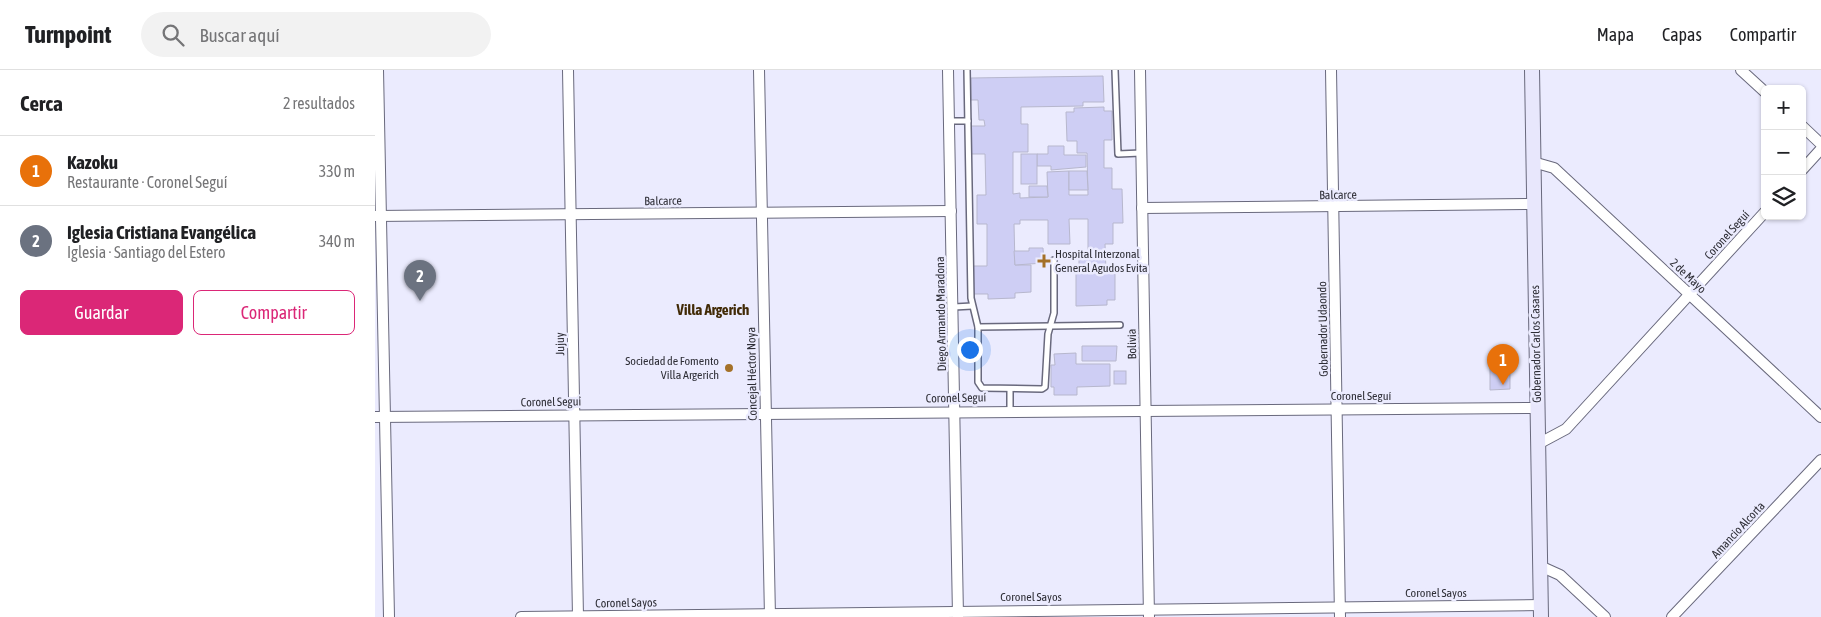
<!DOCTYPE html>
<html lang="es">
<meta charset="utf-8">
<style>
:root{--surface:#fff;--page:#f2f2f2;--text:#202124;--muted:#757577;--line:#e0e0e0;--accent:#db2777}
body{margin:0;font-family:"Asap Condensed",sans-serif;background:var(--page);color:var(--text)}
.controls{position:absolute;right:15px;top:15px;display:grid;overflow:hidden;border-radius:8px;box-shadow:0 1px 4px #0004}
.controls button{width:45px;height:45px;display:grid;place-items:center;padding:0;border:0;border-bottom:1px solid var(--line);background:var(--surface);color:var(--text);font:25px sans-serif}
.you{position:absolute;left:594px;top:279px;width:18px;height:18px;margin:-12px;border:4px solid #fff;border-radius:50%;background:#1a73e8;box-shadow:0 0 0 8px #1a73e833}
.badge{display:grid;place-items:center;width:32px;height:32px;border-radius:50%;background:var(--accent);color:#fff;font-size:16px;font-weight:700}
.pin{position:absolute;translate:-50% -41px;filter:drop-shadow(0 1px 2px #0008)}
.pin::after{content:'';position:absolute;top:26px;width:18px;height:15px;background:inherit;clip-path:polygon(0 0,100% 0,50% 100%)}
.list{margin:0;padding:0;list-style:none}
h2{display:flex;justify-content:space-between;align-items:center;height:65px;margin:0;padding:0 20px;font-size:21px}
h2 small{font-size:16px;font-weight:400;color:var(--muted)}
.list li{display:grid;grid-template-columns:32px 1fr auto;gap:15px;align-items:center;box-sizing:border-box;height:70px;padding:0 20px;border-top:1px solid var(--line)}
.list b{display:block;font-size:19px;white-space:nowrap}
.list p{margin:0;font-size:16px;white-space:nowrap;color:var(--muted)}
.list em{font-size:16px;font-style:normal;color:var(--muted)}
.actions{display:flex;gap:10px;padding:15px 20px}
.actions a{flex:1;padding:11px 0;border:1px solid var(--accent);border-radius:8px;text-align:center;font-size:18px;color:var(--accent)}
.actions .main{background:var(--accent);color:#fff}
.icon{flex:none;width:28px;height:28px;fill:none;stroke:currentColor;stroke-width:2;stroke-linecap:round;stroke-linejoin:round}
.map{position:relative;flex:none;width:1446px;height:547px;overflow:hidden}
header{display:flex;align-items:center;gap:30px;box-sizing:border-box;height:70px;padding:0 25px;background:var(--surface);border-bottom:1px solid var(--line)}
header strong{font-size:24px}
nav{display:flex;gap:28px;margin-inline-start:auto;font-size:18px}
.search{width:350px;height:45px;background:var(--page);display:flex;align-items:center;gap:12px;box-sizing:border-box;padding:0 18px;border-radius:28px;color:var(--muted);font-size:19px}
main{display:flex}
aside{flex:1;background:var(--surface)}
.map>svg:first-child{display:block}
.building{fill:#cecef4;stroke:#b7b7cd}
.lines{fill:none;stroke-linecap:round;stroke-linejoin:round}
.lane-casing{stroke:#69697d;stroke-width:8}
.street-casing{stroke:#69697d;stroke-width:12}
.secondary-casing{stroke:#69697d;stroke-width:16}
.lane{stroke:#fff;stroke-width:5}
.street{stroke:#fff;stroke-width:10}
.secondary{stroke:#e8e7fc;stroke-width:14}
.poi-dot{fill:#a47128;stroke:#ebebfe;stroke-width:2}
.labels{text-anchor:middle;stroke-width:5;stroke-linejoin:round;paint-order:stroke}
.street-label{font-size:12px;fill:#2e2e36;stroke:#ebebfe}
.poi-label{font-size:12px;fill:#2e2e36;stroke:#ebebfe;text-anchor:start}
.quarter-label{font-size:15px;font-weight:bold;fill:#412a06;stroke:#ebebfe}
</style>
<header>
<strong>Turnpoint</strong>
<div class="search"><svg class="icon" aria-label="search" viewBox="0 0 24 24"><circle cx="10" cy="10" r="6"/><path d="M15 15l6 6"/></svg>Buscar aquí</div>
<nav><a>Mapa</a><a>Capas</a><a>Compartir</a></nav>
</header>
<main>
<aside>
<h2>Cerca<small>2 resultados</small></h2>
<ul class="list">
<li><span class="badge" style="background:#e8710a">1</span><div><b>Kazoku</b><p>Restaurante · Coronel Seguí</p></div><em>330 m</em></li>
<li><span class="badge" style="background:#6b7280">2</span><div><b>Iglesia Cristiana Evangélica</b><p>Iglesia · Santiago del Estero</p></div><em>340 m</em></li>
</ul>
<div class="actions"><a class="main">Guardar</a><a>Compartir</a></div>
</aside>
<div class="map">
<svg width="1446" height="547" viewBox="0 0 1446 547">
<rect width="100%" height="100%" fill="#ebebfe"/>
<g class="building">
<polygon points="728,6 729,32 708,32 708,36 646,37 646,54 653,54 653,82 638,82 638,124 645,123 645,128 673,127 672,102 694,101 694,125 713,125 712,83 702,83 702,71 692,71 691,42 699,42 699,38 729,37 729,41 737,41 737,70 729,70 729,98 737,98 737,119 747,119 748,153 738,153 738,174 730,174 731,201 740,200 740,230 732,230 732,235 701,236 701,203 704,203 704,189 713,189 713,149 694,149 695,174 673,174 673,150 645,150 645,154 639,154 640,195 656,195 656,222 640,223 640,228 613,229 613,224 597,224 597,196 612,196 612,154 602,154 602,125 611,125 610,84 594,84 594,56 610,56 609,50 604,50 603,30 596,30 596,8"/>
<polygon points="673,76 689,76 689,85 711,85 711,97 676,100 676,96 662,96 662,84 673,84"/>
<rect x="646" y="84" width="16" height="30"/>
<polygon points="694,101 712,101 713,120 694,120"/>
<polygon points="654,116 672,116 673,127 654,127"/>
<polygon points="654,178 668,178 669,193 640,195 639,181 654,181"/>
<polygon points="707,276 742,276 741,291 707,291"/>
<polygon points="701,283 701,294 735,294 735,316 702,317 702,325 679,325 679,317 676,317 676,295 680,295 679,284"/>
<polygon points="1115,298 1135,298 1135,319 1115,320"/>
<rect x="739" y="301" width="12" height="13"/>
</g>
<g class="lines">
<defs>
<g id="lane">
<polyline points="592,0 596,228 603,257 603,312 607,318 667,319 670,317 673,264 679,243 679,190"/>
<polyline points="740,0 743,84 766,83"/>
<polyline points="575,51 593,51"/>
<polyline points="579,237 597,236"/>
<polyline points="603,257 745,255"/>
<polyline points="635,319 635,340"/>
</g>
<g id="street">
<polyline points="3,0 14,547"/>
<polyline points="193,0 203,547"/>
<polyline points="384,0 395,547"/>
<polyline points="573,0 583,546"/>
<polyline points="765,0 774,547"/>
<polyline points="956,0 965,547"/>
<polyline points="1366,0 1390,22"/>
<polyline points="1427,56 1446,74"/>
<polyline points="1158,92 1179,98 1446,347"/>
<polyline points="1427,100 1446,79"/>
<polyline points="767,138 1159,134"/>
<polyline points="0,146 576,141"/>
<polyline points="0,347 1163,338"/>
<polyline points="1163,374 1191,359 1390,142"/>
<polyline points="1165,496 1185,505 1230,547"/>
<polyline points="146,547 1166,535"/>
<polyline points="1297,547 1446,390"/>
</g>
<polyline id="secondary" points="1157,0 1166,547"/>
</defs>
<use href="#lane" class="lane-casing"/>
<use href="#street" class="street-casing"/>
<use href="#secondary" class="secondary-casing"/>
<use href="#lane" class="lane"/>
<use href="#street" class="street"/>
<use href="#secondary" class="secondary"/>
</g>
<g class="poi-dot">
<path d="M666.5 183.5h5v5h5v5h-5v5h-5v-5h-5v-5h5z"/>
<circle cx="354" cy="298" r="5"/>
</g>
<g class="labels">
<g class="street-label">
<text transform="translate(963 125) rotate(-1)" y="4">Balcarce</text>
<text transform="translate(288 131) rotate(-1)" y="4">Balcarce</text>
<text transform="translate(1352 165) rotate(-48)" y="4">Coronel Seguí</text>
<text transform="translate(1313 206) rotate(43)" y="4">2 de Mayo</text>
<text transform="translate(566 244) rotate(-91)" y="4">Diego Armando Maradona</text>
<text transform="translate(948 259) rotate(-91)" y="4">Gobernador Udaondo</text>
<text transform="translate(185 274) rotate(-91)" y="4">Jujuy</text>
<text transform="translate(757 274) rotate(-91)" y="4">Bolivia</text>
<text transform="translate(1161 274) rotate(-91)" y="4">Gobernador Carlos Casares</text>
<text transform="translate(377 304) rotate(-91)" y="4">Concejal Héctor Noya</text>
<text x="986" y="330">Coronel Seguí</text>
<text transform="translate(581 328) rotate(-1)" y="4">Coronel Seguí</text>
<text transform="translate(176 332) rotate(-1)" y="4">Coronel Seguí</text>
<text transform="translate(1363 460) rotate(-47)" y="4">Amancio Alcorta</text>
<text x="1061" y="527">Coronel Sayos</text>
<text x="656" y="531">Coronel Sayos</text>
<text transform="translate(251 533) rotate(-1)" y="4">Coronel Sayos</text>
</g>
<g class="poi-label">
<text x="680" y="188">Hospital Interzonal<tspan x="680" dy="14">General Agudos Evita</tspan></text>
<text x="344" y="295" text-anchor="end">Sociedad de Fomento<tspan x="344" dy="14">Villa Argerich</tspan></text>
</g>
<g class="quarter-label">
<text x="338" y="245">Villa Argerich</text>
</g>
</g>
</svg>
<div class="controls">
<button>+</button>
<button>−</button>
<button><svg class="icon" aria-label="layers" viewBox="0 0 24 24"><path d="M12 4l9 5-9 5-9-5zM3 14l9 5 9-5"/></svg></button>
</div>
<div class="you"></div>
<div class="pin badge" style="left:1128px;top:315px;background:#e8710a">1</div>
<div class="pin badge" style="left:45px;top:231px;background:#6b7280">2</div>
</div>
</main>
